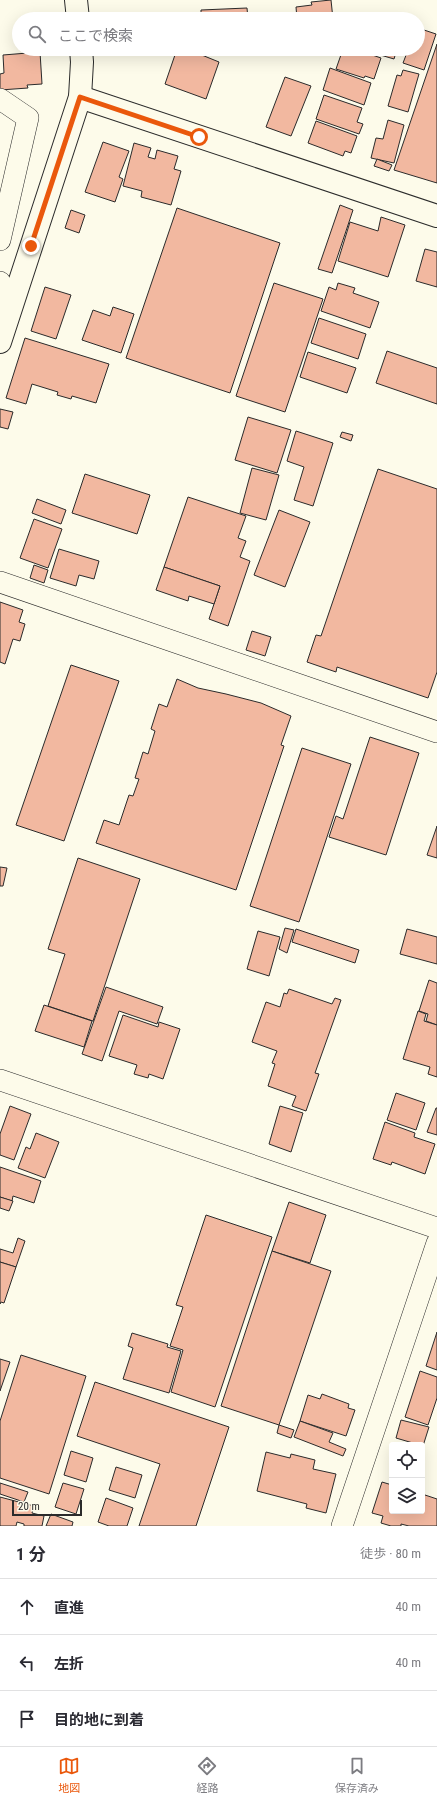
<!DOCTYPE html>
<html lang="ja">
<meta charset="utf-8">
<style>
:root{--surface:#fff;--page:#f7f7f7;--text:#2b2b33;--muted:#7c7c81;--line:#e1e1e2;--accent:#ea580c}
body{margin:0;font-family:"Roboto Condensed","Noto Sans JP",sans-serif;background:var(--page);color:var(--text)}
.controls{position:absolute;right:12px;bottom:12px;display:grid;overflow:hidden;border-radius:4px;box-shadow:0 4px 16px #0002}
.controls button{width:36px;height:36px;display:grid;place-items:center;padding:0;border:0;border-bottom:1px solid var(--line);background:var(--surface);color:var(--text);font:20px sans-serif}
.scale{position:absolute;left:12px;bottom:10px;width:70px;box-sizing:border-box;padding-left:4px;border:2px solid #2b2b2b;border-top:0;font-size:11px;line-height:14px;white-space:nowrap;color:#2b2b2b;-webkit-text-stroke:3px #fdfbea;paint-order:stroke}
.stop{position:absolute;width:12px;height:12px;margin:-9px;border:3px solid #ea580c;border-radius:50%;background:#fff}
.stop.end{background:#ea580c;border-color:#fff;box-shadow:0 1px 4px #0008}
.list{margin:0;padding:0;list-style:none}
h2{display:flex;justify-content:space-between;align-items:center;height:52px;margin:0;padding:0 16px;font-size:17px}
h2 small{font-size:13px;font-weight:400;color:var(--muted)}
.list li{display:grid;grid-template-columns:26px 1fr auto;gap:12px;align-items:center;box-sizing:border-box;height:56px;padding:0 16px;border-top:1px solid var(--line)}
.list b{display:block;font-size:15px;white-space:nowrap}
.list em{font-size:13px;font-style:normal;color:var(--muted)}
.icon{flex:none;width:22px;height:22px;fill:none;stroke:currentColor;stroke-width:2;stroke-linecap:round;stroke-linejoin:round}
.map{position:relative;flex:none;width:437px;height:1526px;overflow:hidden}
.search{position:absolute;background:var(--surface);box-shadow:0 4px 16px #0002;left:12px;right:12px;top:12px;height:44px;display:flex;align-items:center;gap:10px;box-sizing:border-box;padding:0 14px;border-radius:22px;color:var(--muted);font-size:15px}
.sheet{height:220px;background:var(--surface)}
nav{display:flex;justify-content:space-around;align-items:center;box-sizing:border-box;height:56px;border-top:1px solid var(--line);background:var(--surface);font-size:11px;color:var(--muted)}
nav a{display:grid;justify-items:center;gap:2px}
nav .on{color:var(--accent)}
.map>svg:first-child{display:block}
.building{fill:#f2b8a0;stroke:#2b2b2b}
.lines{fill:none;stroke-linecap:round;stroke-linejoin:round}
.minor-casing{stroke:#2b2b2b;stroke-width:22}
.tertiary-casing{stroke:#2b2b2b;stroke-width:24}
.minor{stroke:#fdfbea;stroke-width:21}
.tertiary{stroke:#fdfbea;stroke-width:22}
.route{stroke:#ea580c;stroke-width:5}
</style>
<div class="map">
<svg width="437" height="1526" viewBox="0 0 437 1526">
<rect width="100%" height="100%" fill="#fdfbea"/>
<g class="building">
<polygon points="331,0 333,19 297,19 296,7 312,5 311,2"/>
<polygon points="247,8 248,19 201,19 201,10"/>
<polygon points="424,30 436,34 424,70 403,63 408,50 418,49 418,33 422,34"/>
<polygon points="437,44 437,183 394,170"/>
<polygon points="177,49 187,49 219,62 206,99 165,84"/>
<polygon points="343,49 355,49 381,58 374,79 365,76 364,78 336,69"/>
<polygon points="360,49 397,49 394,59"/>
<polygon points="40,52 42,84 27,85 28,88 0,90 0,74 4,73 3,55"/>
<polygon points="330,68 371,83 364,105 323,90"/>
<polygon points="403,70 419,74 408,112 388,106 397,75 401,76"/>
<polygon points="285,77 311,86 291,136 266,127"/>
<polygon points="324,95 362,108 357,122 363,124 359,134 316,119"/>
<polygon points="388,120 404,125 394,163 371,158 376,138 383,139"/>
<polygon points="316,121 357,136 351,153 345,151 343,156 308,143"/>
<polygon points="103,142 129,151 119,177 123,179 115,202 85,192"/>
<polygon points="134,143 151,148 148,157 155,159 157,150 178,156 174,169 181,171 171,205 141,197 142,191 123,186"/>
<polygon points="377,159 392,165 389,171 374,166"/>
<polygon points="340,205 353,210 332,273 318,269"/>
<polygon points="177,208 280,243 230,393 126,358"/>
<polygon points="71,210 85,215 79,233 65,228"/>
<polygon points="381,217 405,225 388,277 338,261 350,222 378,231"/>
<polygon points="425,249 437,252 437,287 416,281"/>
<polygon points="274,283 323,299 285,412 236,396"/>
<polygon points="338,283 355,288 353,293 379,302 370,328 321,311 329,287 336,290"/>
<polygon points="45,287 71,295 56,339 31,331"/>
<polygon points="113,307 134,314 121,353 82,340 93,310 110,316"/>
<polygon points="319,318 366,334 358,359 311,343"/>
<polygon points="25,338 109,364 96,403 72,396 71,399 57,395 58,392 32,384 26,404 6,398"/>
<polygon points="387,351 437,368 437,404 376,383"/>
<polygon points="308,352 356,368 347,393 300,377"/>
<polygon points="0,409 13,412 8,429 0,427"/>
<polygon points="248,417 291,430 277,473 235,460"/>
<polygon points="296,431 333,443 313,506 294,500 304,467 287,461"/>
<polygon points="342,432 353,435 351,441 340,437"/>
<polygon points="252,468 279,475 266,520 240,513"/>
<polygon points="378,469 437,489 437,672 428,698 337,667 336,672 307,662 316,635 321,636"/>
<polygon points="85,474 150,495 137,534 72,513"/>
<polygon points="188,497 246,516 238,538 246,541 240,557 250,561 228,626 209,619 220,586 164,567"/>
<polygon points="37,499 66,510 61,524 32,513"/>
<polygon points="279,510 310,522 285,587 254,575"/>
<polygon points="34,519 62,529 48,568 20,558"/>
<polygon points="59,549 99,561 94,579 79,575 76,586 50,578"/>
<polygon points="34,565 48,570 44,583 30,578"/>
<polygon points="164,567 220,586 214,604 189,596 188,601 156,590"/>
<polygon points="0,602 23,610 19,622 25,624 20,641 13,639 5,664 0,662"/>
<polygon points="252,631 271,637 265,656 246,650"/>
<polygon points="71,665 119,681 64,841 16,825"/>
<polygon points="177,679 198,688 226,694 261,703 291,716 281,745 284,746 236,890 96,843 104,820 119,825 129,795 133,796 139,779 135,778 143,752 148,754 155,731 151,729 159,704 167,707"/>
<polygon points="370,737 419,753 386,855 329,837 336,816 343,819"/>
<polygon points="302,748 351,764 299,922 250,906"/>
<polygon points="437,826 437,858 427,855"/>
<polygon points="78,858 140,879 93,1021 48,1006 65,954 48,949"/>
<polygon points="0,867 7,868 3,886 0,886"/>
<polygon points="285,928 294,930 287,953 279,949"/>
<polygon points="296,929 359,950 355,963 292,942"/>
<polygon points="407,929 437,937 437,964 400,954"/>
<polygon points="258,931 280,937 269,976 247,969"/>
<polygon points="429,980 437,983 437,1025 426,1021 428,1014 419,1011"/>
<polygon points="106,987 163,1007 157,1024 119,1011 102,1061 82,1054"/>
<polygon points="289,989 332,1004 335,998 341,1000 315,1073 319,1074 306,1111 292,1106 296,1096 268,1086 275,1064 272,1063 277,1051 252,1042 266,1002 280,1007 284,993 287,994"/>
<polygon points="44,1005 92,1021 84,1047 35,1031"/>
<polygon points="418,1011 426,1014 424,1021 437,1025 437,1077 428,1074 430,1067 403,1059"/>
<polygon points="123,1015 158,1027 159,1022 180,1029 163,1079 149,1074 148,1078 134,1074 137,1065 109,1056"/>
<polygon points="396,1093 425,1103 416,1130 387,1120"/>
<polygon points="10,1106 31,1114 14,1160 0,1155 0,1134"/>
<polygon points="280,1106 303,1113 291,1152 269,1144"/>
<polygon points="436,1108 437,1108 437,1135 427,1132"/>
<polygon points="385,1122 415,1133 414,1137 435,1144 425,1174 392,1162 391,1165 373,1159"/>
<polygon points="36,1133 59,1142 45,1178 18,1168 26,1147 30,1149"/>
<polygon points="0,1167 41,1181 34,1203 13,1196 12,1201 0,1197"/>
<polygon points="0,1197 13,1201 9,1211 0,1208"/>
<polygon points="289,1202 326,1215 310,1263 272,1251"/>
<polygon points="206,1215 272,1237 215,1407 171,1392 183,1350 170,1346 183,1307 176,1305"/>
<polygon points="18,1238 25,1241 16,1267 0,1262 0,1249 13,1253"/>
<polygon points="272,1251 331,1271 279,1425 221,1406"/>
<polygon points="0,1262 16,1267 4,1303 1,1302 0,1304"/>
<polygon points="437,1332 437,1370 426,1366"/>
<polygon points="132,1333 168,1344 167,1347 181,1351 169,1393 123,1379 133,1348 128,1346"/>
<polygon points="21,1355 86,1376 49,1494 0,1478 0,1421"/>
<polygon points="0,1359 10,1362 0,1391"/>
<polygon points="420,1371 437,1377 437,1398 428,1425 405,1417"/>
<polygon points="95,1382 229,1427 196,1526 139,1526 160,1464 77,1436"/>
<polygon points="322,1394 349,1404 348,1408 355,1410 346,1436 300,1421 308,1395 320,1399"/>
<polygon points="401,1420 429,1427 423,1446 396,1438"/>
<polygon points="300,1421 333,1433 329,1442 346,1449 343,1456 294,1437"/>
<polygon points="279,1425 294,1430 291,1438 277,1433"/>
<polygon points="71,1451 93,1458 86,1482 64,1475"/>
<polygon points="266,1452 290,1458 291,1454 315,1460 313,1469 336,1474 326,1513 306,1508 307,1504 257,1491"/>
<polygon points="116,1467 142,1475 135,1498 109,1490"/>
<polygon points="382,1482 392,1485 392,1511 422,1511 422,1494 437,1499 437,1526 409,1526 401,1524 401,1526 391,1526 381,1523 383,1516 372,1513"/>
<polygon points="0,1483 28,1492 24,1502 0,1494"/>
<polygon points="63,1483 84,1489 76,1514 55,1507"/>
<polygon points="0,1497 34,1506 32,1513 44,1516 42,1526 24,1526 24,1524 17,1522 16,1526 0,1526"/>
<polygon points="106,1498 133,1508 127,1526 109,1526 98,1522"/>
<polygon points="51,1514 73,1522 72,1526 46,1526"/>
</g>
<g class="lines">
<defs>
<g id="minor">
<polyline points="0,99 28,118 0,240"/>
<polyline points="0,282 2,333"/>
<polyline points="0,582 437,732"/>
<polyline points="0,1080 437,1228"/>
<polyline points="342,1526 437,1243"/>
</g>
<g id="tertiary">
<polyline points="76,0 78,19"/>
<polyline points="80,97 437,216"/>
<polyline points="0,342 80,97 82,62 81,49"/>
</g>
</defs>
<use href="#minor" class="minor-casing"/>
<use href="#tertiary" class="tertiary-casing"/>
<use href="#minor" class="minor"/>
<use href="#tertiary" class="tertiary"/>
</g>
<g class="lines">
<polyline class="route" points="31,246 80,97 199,137"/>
</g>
</svg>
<div class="controls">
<button><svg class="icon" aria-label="locate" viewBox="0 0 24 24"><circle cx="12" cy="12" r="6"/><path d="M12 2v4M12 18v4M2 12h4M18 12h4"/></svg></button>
<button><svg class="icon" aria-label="layers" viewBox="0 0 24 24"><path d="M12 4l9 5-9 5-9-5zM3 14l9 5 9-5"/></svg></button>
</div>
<div class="scale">20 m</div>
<div class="stop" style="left:199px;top:137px"></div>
<div class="stop end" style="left:31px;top:246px"></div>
<div class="search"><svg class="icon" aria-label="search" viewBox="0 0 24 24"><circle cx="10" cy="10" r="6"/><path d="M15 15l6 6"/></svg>ここで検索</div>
</div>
<section class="sheet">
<h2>1 分<small>徒歩 · 80 m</small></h2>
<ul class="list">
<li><svg class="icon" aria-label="ahead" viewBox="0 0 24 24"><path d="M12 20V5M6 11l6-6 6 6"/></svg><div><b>直進</b></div><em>40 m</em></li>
<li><svg class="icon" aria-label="left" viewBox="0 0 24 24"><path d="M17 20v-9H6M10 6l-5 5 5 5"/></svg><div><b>左折</b></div><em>40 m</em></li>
<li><svg class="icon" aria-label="arrive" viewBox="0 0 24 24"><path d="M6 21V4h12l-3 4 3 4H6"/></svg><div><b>目的地に到着</b></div></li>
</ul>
</section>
<nav>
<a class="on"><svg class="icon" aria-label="map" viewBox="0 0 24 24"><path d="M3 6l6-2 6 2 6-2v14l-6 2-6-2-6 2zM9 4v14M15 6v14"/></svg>地図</a>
<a><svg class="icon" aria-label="directions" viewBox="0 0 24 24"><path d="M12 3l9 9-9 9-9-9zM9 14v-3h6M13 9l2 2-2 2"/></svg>経路</a>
<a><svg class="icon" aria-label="saved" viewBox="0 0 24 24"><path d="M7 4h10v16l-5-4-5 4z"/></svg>保存済み</a>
</nav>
